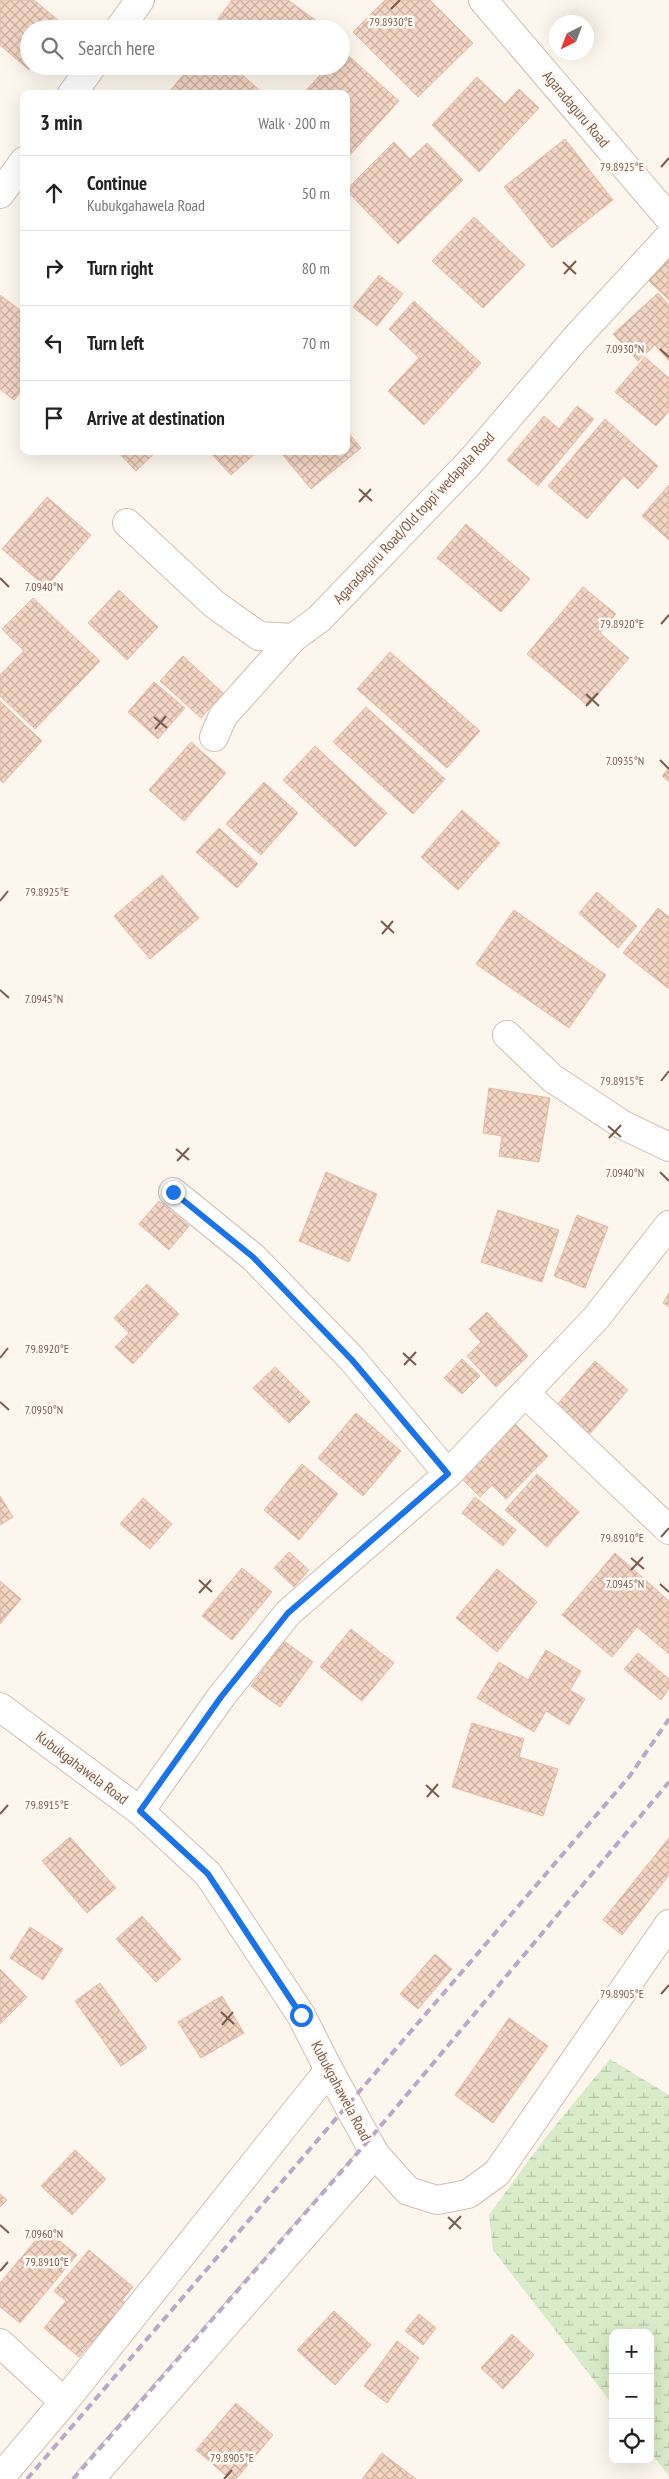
<!DOCTYPE html>
<meta charset="utf-8">
<style>
:root{--surface:#fff;--page:#f6f6f6;--text:#222;--muted:#767676;--line:#e0e0e0}
body{margin:0;font-family:"PT Sans Narrow",sans-serif;background:var(--page);color:var(--text)}
.controls{position:absolute;right:15px;bottom:15px;display:grid;overflow:hidden;border-radius:10px;box-shadow:0 5px 20px #0002}
.controls button{width:45px;height:45px;display:grid;place-items:center;padding:0;border:0;border-bottom:1px solid var(--line);background:var(--surface);color:var(--text);font:25px sans-serif}
.compass{position:absolute;left:549px;top:15px;width:45px;height:45px;border-radius:50%;background:var(--surface);box-shadow:0 5px 20px #0002;rotate:222deg}
.stop{position:absolute;width:15px;height:15px;margin:-11px;border:4px solid #1a73e8;border-radius:50%;background:#fff}
.stop.end{background:#1a73e8;border-color:#fff;box-shadow:0 1px 5px #0008}
.list{margin:0;padding:0;list-style:none}
h2{display:flex;justify-content:space-between;align-items:center;height:65px;margin:0;padding:0 20px;font-size:21px}
h2 small{font-size:16px;font-weight:400;color:var(--muted)}
.list li{display:grid;grid-template-columns:32px 1fr auto;gap:15px;align-items:center;box-sizing:border-box;height:75px;padding:0 20px;border-top:1px solid var(--line)}
.list b{display:block;font-size:19px;white-space:nowrap}
.list p{margin:0;font-size:16px;white-space:nowrap;color:var(--muted)}
.list em{font-size:16px;font-style:normal;color:var(--muted)}
.icon{flex:none;width:28px;height:28px;fill:none;stroke:currentColor;stroke-width:2;stroke-linecap:round;stroke-linejoin:round}
.map{position:relative;flex:none;width:669px;height:2479px;overflow:hidden}
.search{position:absolute;background:var(--surface);box-shadow:0 5px 20px #0002;left:20px;top:20px;width:330px;height:55px;display:flex;align-items:center;gap:12px;box-sizing:border-box;padding:0 18px;border-radius:28px;color:var(--muted);font-size:19px}
.panel{position:absolute;background:var(--surface);box-shadow:0 5px 20px #0002;left:20px;top:90px;width:330px;height:365px;border-radius:10px}
.map>svg:first-child{display:block}
.wetland{fill:url(#wetland-marsh)}
.building{fill:url(#building-cross-hatch);stroke:#e6bba3}
.lines{fill:none;stroke-linecap:round;stroke-linejoin:round}
.minor-casing{stroke:#d1beb0;stroke-width:30}
.minor{stroke:#fff;stroke-width:28}
.rail{stroke:#b9a8c9;stroke-width:4;stroke-dasharray:8 5;stroke-linecap:butt}
.route{stroke:#1a73e8;stroke-width:6}
.ticks{fill:none;stroke:#7a5c4d;stroke-width:2}
.labels{text-anchor:middle;stroke-width:5;stroke-linejoin:round;paint-order:stroke}
.street-label{font-size:15px;fill:#7a5c4d;stroke:#fffaf3}
.ticks-label{font-size:12px;text-anchor:middle;fill:#7a5c4d;stroke:#fffaf3;stroke-width:5;stroke-linejoin:round;paint-order:stroke}
</style>
<div class="map">
<svg width="669" height="2479" viewBox="0 0 669 2479">
<defs>
<pattern id="wetland-marsh" width="20" height="14" patternUnits="userSpaceOnUse" patternTransform="scale(1.25)"><rect width="20" height="14" fill="#d8ecc9"/><path d="M1 5h8M5 5V1M11 12h8M15 12V8" fill="none" stroke="#b4c2a5"/></pattern>
<pattern id="building-cross-hatch" width="8" height="8" patternUnits="userSpaceOnUse" patternTransform="scale(1.25)"><rect width="8" height="8" fill="#f3d5c3"/><path d="M0 0l8 8M0 8l8-8" fill="none" stroke="#cab0a1"/></pattern>
</defs>
<rect width="100%" height="100%" fill="#fdf6ec"/>
<polygon class="wetland" points="610,2059 669,2095 669,2476 650,2452 650,2333 613,2333 613,2405 493,2250 489,2215 545,2138"/>
<g class="building">
<polygon points="0,0 34,0 65,26 63,29 29,29 29,66 31,66 29,70 0,45"/>
<polygon points="232,0 288,0 325,27 232,29 218,19"/>
<polygon points="385,0 430,0 473,43 418,97 353,32"/>
<polygon points="342,50 399,101 348,157 346,155 346,94 303,94 328,66 341,66"/>
<polygon points="191,66 232,66 264,94 167,94"/>
<polygon points="284,66 297,66 293,72"/>
<polygon points="477,77 505,104 519,89 539,108 479,172 432,125"/>
<polygon points="565,139 613,200 552,248 504,187"/>
<polygon points="394,142 410,159 427,143 463,180 398,244 346,190"/>
<polygon points="474,217 525,265 483,308 432,261"/>
<polygon points="669,258 669,300 648,280"/>
<polygon points="379,275 403,294 377,326 353,307"/>
<polygon points="658,293 669,305 669,361 655,345 638,361 613,334"/>
<polygon points="0,295 24,313 24,388 14,400 0,389"/>
<polygon points="414,301 481,363 424,425 388,391 419,358 389,329"/>
<polygon points="645,357 669,378 669,411 656,426 615,392"/>
<polygon points="577,406 594,419 538,486 507,460 544,416 559,429"/>
<polygon points="605,419 658,466 638,489 624,476 587,519 548,486"/>
<polygon points="346,430 361,448 311,489 282,454 285,451 346,451"/>
<polygon points="117,451 157,451 136,471"/>
<polygon points="209,451 258,451 231,475"/>
<polygon points="669,485 669,540 642,516"/>
<polygon points="47,497 91,535 46,587 2,549"/>
<polygon points="466,524 530,579 501,612 437,558"/>
<polygon points="583,587 616,614 600,633 629,658 588,706 527,654"/>
<polygon points="119,590 158,627 127,660 88,623"/>
<polygon points="33,598 100,661 35,729 0,696 0,675 24,651 2,629"/>
<polygon points="390,652 480,731 447,768 357,689"/>
<polygon points="183,656 223,693 201,718 160,681"/>
<polygon points="154,682 185,708 158,739 128,712"/>
<polygon points="0,701 42,741 3,783 0,780"/>
<polygon points="366,707 445,779 413,814 333,742"/>
<polygon points="191,742 226,773 184,821 149,790"/>
<polygon points="315,746 387,813 355,847 283,780"/>
<polygon points="669,767 669,782 662,776"/>
<polygon points="264,782 298,813 261,855 226,824"/>
<polygon points="462,810 500,843 458,890 421,857"/>
<polygon points="219,828 258,864 237,888 196,852"/>
<polygon points="162,875 199,918 150,959 114,916"/>
<polygon points="597,892 637,926 618,948 579,913"/>
<polygon points="658,908 669,917 669,989 623,953"/>
<polygon points="514,910 606,975 569,1028 476,964"/>
<polygon points="489,1088 550,1098 539,1162 499,1156 502,1136 483,1133"/>
<polygon points="326,1172 377,1194 349,1262 299,1241"/>
<polygon points="159,1201 189,1226 169,1250 139,1224"/>
<polygon points="498,1210 559,1230 542,1282 481,1262"/>
<polygon points="577,1215 608,1227 585,1288 554,1276"/>
<polygon points="147,1284 179,1314 133,1364 115,1347 129,1333 114,1318"/>
<polygon points="669,1293 669,1307 663,1303"/>
<polygon points="487,1312 528,1356 496,1387 467,1356 481,1342 469,1329"/>
<polygon points="462,1359 480,1376 462,1394 444,1378"/>
<polygon points="595,1361 628,1390 588,1436 555,1407"/>
<polygon points="275,1367 310,1402 289,1423 253,1388"/>
<polygon points="356,1413 401,1451 363,1496 318,1458"/>
<polygon points="511,1420 548,1456 506,1499 492,1485 480,1497 461,1478"/>
<polygon points="302,1464 338,1494 299,1540 264,1510"/>
<polygon points="537,1474 579,1512 547,1547 505,1510"/>
<polygon points="0,1496 13,1517 0,1525"/>
<polygon points="475,1497 516,1530 503,1546 462,1513"/>
<polygon points="143,1498 172,1524 150,1549 120,1524"/>
<polygon points="289,1552 309,1570 294,1587 274,1568"/>
<polygon points="615,1553 669,1601 669,1654 637,1627 612,1657 562,1615"/>
<polygon points="242,1568 272,1592 232,1640 202,1616"/>
<polygon points="497,1569 537,1602 497,1652 456,1618"/>
<polygon points="0,1581 21,1599 0,1624"/>
<polygon points="351,1629 394,1663 362,1701 320,1667"/>
<polygon points="284,1641 313,1662 280,1707 251,1686"/>
<polygon points="546,1650 581,1671 570,1690 585,1699 569,1725 546,1711 534,1732 477,1698 499,1662 528,1680"/>
<polygon points="638,1653 669,1679 669,1689 661,1700 624,1669"/>
<polygon points="472,1723 524,1739 519,1757 558,1769 543,1816 452,1787"/>
<polygon points="70,1837 116,1888 87,1913 42,1861"/>
<polygon points="669,1838 669,1875 622,1935 603,1920"/>
<polygon points="142,1916 181,1959 156,1982 116,1939"/>
<polygon points="30,1927 63,1949 43,1980 10,1958"/>
<polygon points="435,1954 452,1969 418,2009 400,1994"/>
<polygon points="0,1969 27,1997 0,2024"/>
<polygon points="100,1983 147,2048 121,2066 75,2001"/>
<polygon points="222,1996 244,2033 201,2058 178,2022"/>
<polygon points="509,2018 548,2046 493,2123 455,2095"/>
<polygon points="75,2150 106,2179 72,2215 41,2186"/>
<polygon points="0,2194 7,2200 0,2207"/>
<polygon points="45,2229 77,2255 20,2323 0,2307 0,2283"/>
<polygon points="89,2250 133,2287 122,2300 126,2303 79,2357 44,2328 66,2301 54,2291"/>
<polygon points="334,2311 371,2345 335,2385 297,2350"/>
<polygon points="419,2314 436,2328 423,2345 405,2331"/>
<polygon points="512,2334 534,2355 503,2389 481,2368"/>
<polygon points="397,2341 419,2358 387,2403 364,2386"/>
<polygon points="236,2403 273,2435 236,2479 230,2479 196,2450"/>
<polygon points="382,2453 416,2479 362,2479"/>
</g>
<g class="lines">
<defs>
<g id="minor">
<polyline points="483,0 669,218"/>
<polyline points="119,29 140,0"/>
<polyline points="72,94 92,66"/>
<polyline points="0,194 24,161"/>
<polyline points="127,523 214,604 259,636 293,638 319,619 471,461 575,339 669,237"/>
<polyline points="214,737 223,716 293,638"/>
<polyline points="507,1035 552,1078 623,1125 669,1147"/>
<polyline points="173,1192 253,1257 352,1359 448,1474"/>
<polyline points="525,1393 669,1530"/>
<polyline points="0,1707 140,1811 208,1874 301,2015 329,2070 375,2154 408,2191 437,2200 468,2194 497,2173 669,1924"/>
<polyline points="140,1811 221,1697 288,1613 448,1474 596,1318 669,1225"/>
<polyline points="0,2343 64,2402"/>
<polyline points="0,2478 64,2402 329,2070"/>
<polyline points="90,2479 375,2154"/>
</g>
</defs>
<use href="#minor" class="minor-casing"/>
<use href="#minor" class="minor"/>
<g class="rail">
<polyline points="27,2479 629,1777 669,1719"/>
<polyline points="73,2479 368,2141 669,1782"/>
</g>
</g>
<g class="lines">
<polyline class="route" points="173,1192 253,1257 352,1360 448,1474 288,1613 221,1697 140,1811 208,1874 301,2015"/>
</g>
<path class="ticks" d="M391,9L400,0M661,167L669,158M563,262L576,274M564,274L576,261M660,349L669,357M359,489L372,501M359,502L371,489M0,578L9,587M661,624L669,615M586,694L599,706M586,706L598,693M154,717L167,728M155,729L166,716M660,760L669,769M0,901L8,891M381,921L394,933M382,934L393,921M0,990L9,998M661,1081L669,1071M608,1126L621,1137M609,1138L621,1125M176,1149L189,1160M177,1161L189,1148M660,1172L669,1181M403,1353L416,1365M0,1358L8,1348M404,1365L416,1352M0,1402L9,1410M661,1537L669,1528M631,1558L644,1569M631,1570L643,1557M199,1580L212,1592M660,1584L669,1592M199,1593L211,1580M426,1785L439,1797M427,1797L438,1784M0,1814L8,1805M661,1994L669,1985M221,2012L234,2024M222,2025L233,2012M448,2217L461,2229M0,2225L9,2233M449,2229L461,2216M0,2271L8,2262M224,2479L232,2470"/>
<g class="labels">
<g class="street-label">
<text transform="translate(576 109) rotate(50)" y="5">Agaradaguru Road</text>
<text transform="translate(414 518) rotate(-47)" y="5">Agaradaguru Road/Old toppi wedapala Road</text>
<text transform="translate(82 1768) rotate(37)" y="5">Kubukgahawela Road</text>
<text transform="translate(341 2091) rotate(62)" y="5">Kubukgahawela Road</text>
</g>
</g>
<g class="ticks-label">
<text x="391" y="26">79.8930°E</text>
<text x="622" y="171">79.8925°E</text>
<text x="625" y="353">7.0930°N</text>
<text x="44" y="591">7.0940°N</text>
<text x="622" y="628">79.8920°E</text>
<text x="625" y="765">7.0935°N</text>
<text x="47" y="896">79.8925°E</text>
<text x="44" y="1003">7.0945°N</text>
<text x="622" y="1085">79.8915°E</text>
<text x="625" y="1177">7.0940°N</text>
<text x="47" y="1353">79.8920°E</text>
<text x="44" y="1414">7.0950°N</text>
<text x="622" y="1542">79.8910°E</text>
<text x="625" y="1588">7.0945°N</text>
<text x="47" y="1809">79.8915°E</text>
<text x="622" y="1998">79.8905°E</text>
<text x="44" y="2238">7.0960°N</text>
<text x="47" y="2266">79.8910°E</text>
<text x="232" y="2462">79.8905°E</text>
</g>
</svg>
<div class="controls">
<button>+</button>
<button>−</button>
<button><svg class="icon" aria-label="locate" viewBox="0 0 24 24"><circle cx="12" cy="12" r="6"/><path d="M12 2v4M12 18v4M2 12h4M18 12h4"/></svg></button>
</div>
<svg class="compass" viewBox="-18 -18 36 36"><path d="M0-13l5 13h-10z" fill="#e53935"/><path d="M0 13l5-13h-10z" fill="#767676"/></svg>
<div class="stop" style="left:301px;top:2015px"></div>
<div class="stop end" style="left:173px;top:1192px"></div>
<div class="search"><svg class="icon" aria-label="search" viewBox="0 0 24 24"><circle cx="10" cy="10" r="6"/><path d="M15 15l6 6"/></svg>Search here</div>
<section class="panel">
<h2>3 min<small>Walk · 200 m</small></h2>
<ul class="list">
<li><svg class="icon" aria-label="ahead" viewBox="0 0 24 24"><path d="M12 20V5M6 11l6-6 6 6"/></svg><div><b>Continue</b><p>Kubukgahawela Road</p></div><em>50 m</em></li>
<li><svg class="icon" aria-label="right" viewBox="0 0 24 24"><path d="M7 20v-9h11M14 6l5 5-5 5"/></svg><div><b>Turn right</b></div><em>80 m</em></li>
<li><svg class="icon" aria-label="left" viewBox="0 0 24 24"><path d="M17 20v-9H6M10 6l-5 5 5 5"/></svg><div><b>Turn left</b></div><em>70 m</em></li>
<li><svg class="icon" aria-label="arrive" viewBox="0 0 24 24"><path d="M6 21V4h12l-3 4 3 4H6"/></svg><div><b>Arrive at destination</b></div></li>
</ul>
</section>
</div>
